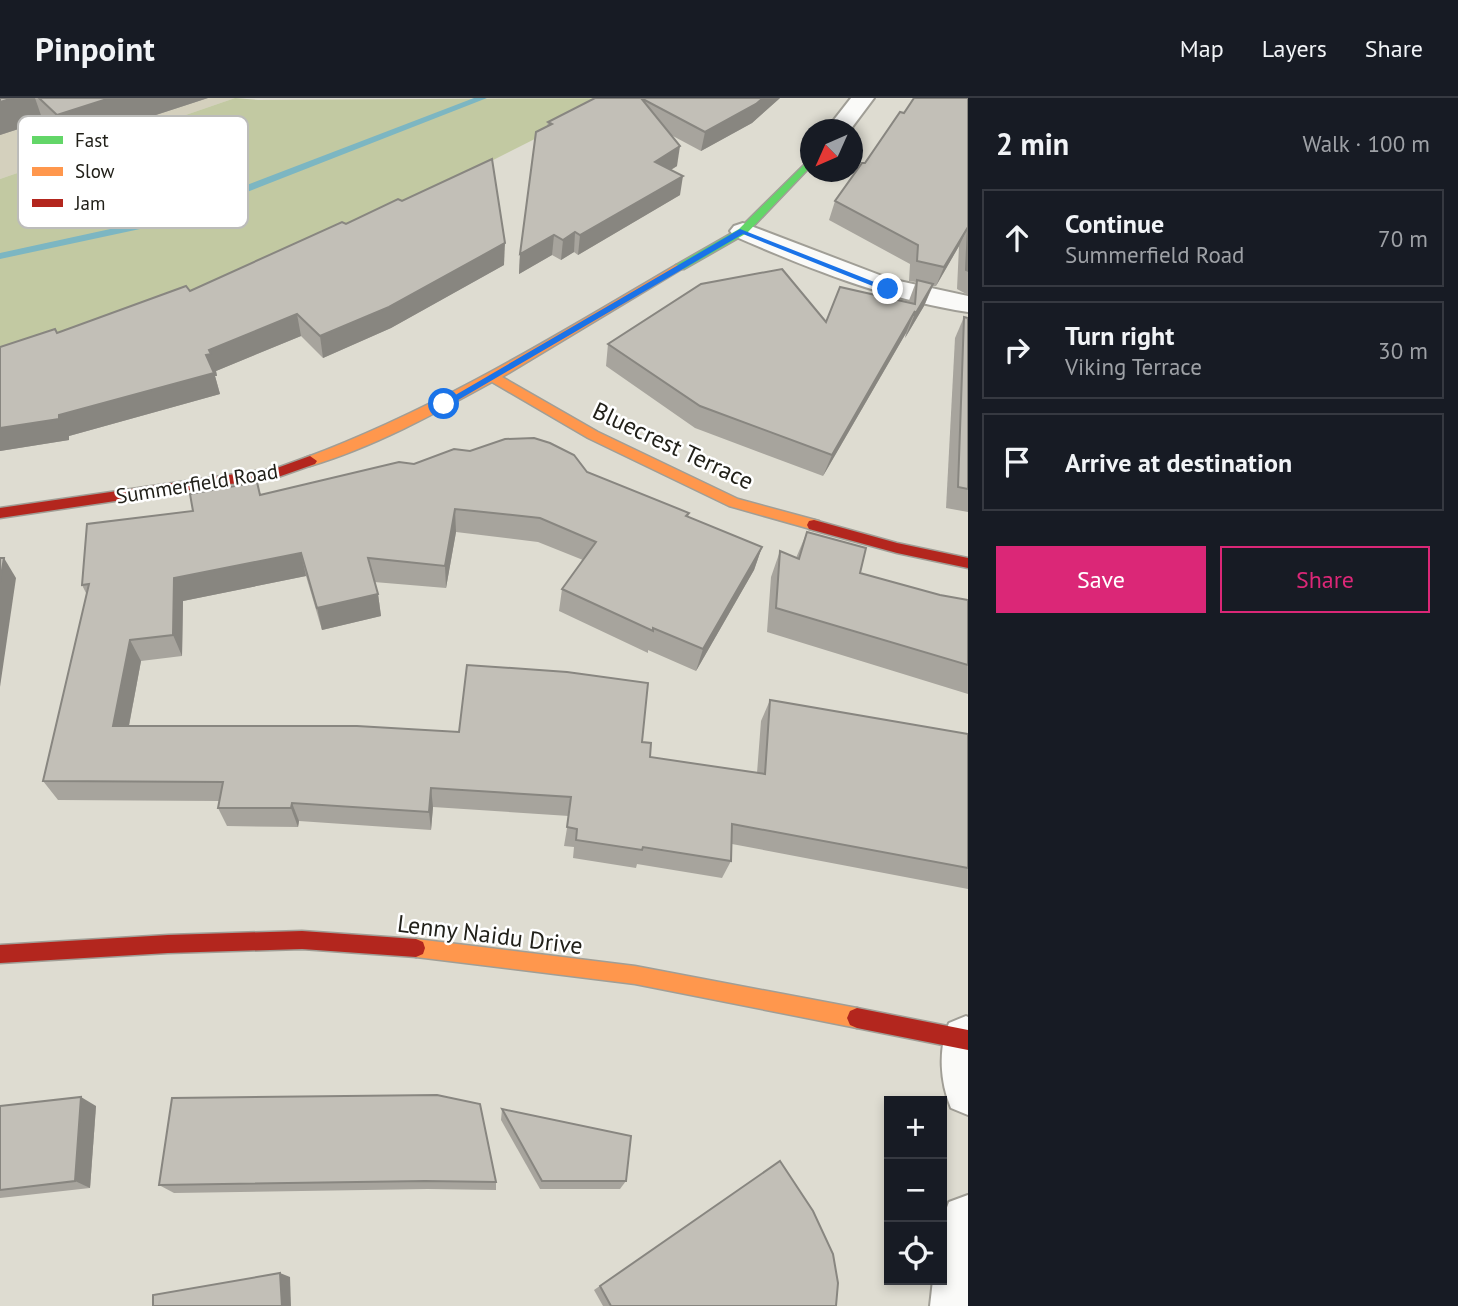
<!DOCTYPE html>
<meta charset="utf-8">
<style>
:root{--surface:#171b24;--page:#242831;--text:#f1f3f6;--muted:#9ea1a6;--line:#363941;--accent:#db2777}
body{margin:0;font-family:"PT Sans",sans-serif;background:var(--page);color:var(--text)}
.controls{position:absolute;right:21px;bottom:21px;display:grid;overflow:hidden;border-radius:0px;box-shadow:0 4px 10px #0003}
.controls button{width:63px;height:63px;display:grid;place-items:center;padding:0;border:0;border-bottom:2px solid var(--line);background:var(--surface);color:var(--text);font:35px sans-serif}
.compass{position:absolute;left:800px;top:21px;width:63px;height:63px;border-radius:50%;background:var(--surface);box-shadow:0 4px 10px #0003;rotate:225deg}
.stop{position:absolute;width:21px;height:21px;margin:-16px;border:5px solid #1a73e8;border-radius:50%;background:#fff}
.stop.end{background:#1a73e8;border-color:#fff;box-shadow:0 2px 7px #0008}
.list{margin:0;padding:0;list-style:none}
h2{display:flex;justify-content:space-between;align-items:center;height:91px;margin:0;padding:0 28px;font-size:30px}
h2 small{font-size:23px;font-weight:400;color:var(--muted)}
.list li{display:grid;grid-template-columns:46px 1fr auto;gap:21px;align-items:center;box-sizing:border-box;height:98px;margin:0 14px 14px;padding:0 14px;border:2px solid var(--line);border-radius:0px}
.list b{display:block;font-size:26px;white-space:nowrap}
.list p{margin:0;font-size:23px;white-space:nowrap;color:var(--muted)}
.list em{font-size:23px;font-style:normal;color:var(--muted)}
.actions{display:flex;gap:14px;padding:21px 28px}
.actions a{flex:1;padding:16px 0;border:2px solid var(--accent);border-radius:0px;text-align:center;font-size:24px;color:var(--accent)}
.actions .main{background:var(--accent);color:#fff}
.icon{flex:none;width:38px;height:38px;fill:none;stroke:currentColor;stroke-width:2;stroke-linecap:round;stroke-linejoin:round}
.map{position:relative;flex:none;width:968px;height:1208px;overflow:hidden}
header{display:flex;align-items:center;gap:42px;box-sizing:border-box;height:98px;padding:0 35px;background:var(--surface);border-bottom:2px solid var(--line)}
header strong{font-size:33px}
nav{display:flex;gap:38px;margin-inline-start:auto;font-size:24px}
main{display:flex}
aside{flex:1;background:var(--surface)}
.map>svg:first-child{display:block}
.built{fill:#d4d0bd}
.green{fill:#c2c9a2}
.lines{fill:none;stroke-linecap:round;stroke-linejoin:round}
.stream{fill:#7cb6c2;fill-rule:evenodd}
.street-casing{stroke:#a09e96;stroke-width:4}
.fast-casing{stroke:#a09e96;stroke-width:3}
.slow-casing{stroke:#a09e96;stroke-width:3}
.jam-casing{stroke:#a09e96;stroke-width:3}
.street{fill:#fafaf8;fill-rule:evenodd}
.fast{fill:#63d668;fill-rule:evenodd}
.slow{fill:#ff974d;fill-rule:evenodd}
.jam{fill:#b3261e;fill-rule:evenodd}
.wall{fill:#a7a49d}
.shaded-wall{fill:#888680}
.building{fill:#c2bfb7;stroke:#888680;stroke-width:2}
.route{fill:#1a73e8}
.labels{text-anchor:middle;stroke-width:5;stroke-linejoin:round;paint-order:stroke}
.far-street-label{font-size:21px;fill:#212019;stroke:#fff}
.street-label{font-size:24px;fill:#212019;stroke:#fff}
.key{fill:#fff;stroke:#bcbcba;stroke-width:2}
.key-label{font-size:19px;fill:#212019}
</style>
<header>
<strong>Pinpoint</strong>
<nav><a>Map</a><a>Layers</a><a>Share</a></nav>
</header>
<main>
<div class="map">
<svg width="968" height="1208" viewBox="0 0 968 1208">
<rect width="100%" height="100%" fill="#dedcd1"/>
<polygon class="built" points="0,0 235,0 0,81"/>
<polygon class="green" points="235,0 258,2 616,0 349,135 0,267 0,81"/>
<g class="lines">
<polygon class="stream" points="474,0 487,0 168,125 0,161 0,155 161,120"/>
<defs>
<g id="street">
<polygon points="851,0 874,0 850,32 826,32"/>
<path d="M743,125L890,181L968,198V214C885,201 810,171 734,138L730,133L734,128Z"/>
<path d="M966,918L968,919V1017L951,1010C940,984 938,951 949,925Z"/>
<polygon points="968,1097 968,1208 930,1208 933,1182 942,1182 942,1123 949,1104"/>
</g>
<polygon id="fast" points="810,61 810,69 747,135 684,171 676,171 676,167 739,131"/>
<g id="slow">
<path d="M676,167L685,169L502,279L598,334L738,401L819,423L821,427L819,431L814,432L729,408L588,340L492,284C434,316 374,349 310,368L303,363L305,360C437,311 555,238 676,167Z"/>
<polygon points="416,841 635,868 857,910 864,913 867,920 864,927 857,930 635,886 416,859 409,856 407,850 409,844"/>
</g>
<g id="jam">
<polygon points="310,358 317,363 315,366 278,379 0,420 0,410 277,370"/>
<polygon points="814,422 897,445 968,460 968,470 897,455 809,431 807,427 809,423"/>
<polygon points="302,833 416,841 423,844 425,850 423,856 416,859 302,851 168,855 0,865 0,847 168,837"/>
<polygon points="857,910 968,932 968,952 857,930 850,927 847,920 850,913"/>
</g>
</defs>
<use href="#street" class="street-casing"/>
<use href="#fast" class="fast-casing"/>
<use href="#slow" class="slow-casing"/>
<use href="#jam" class="jam-casing"/>
<use href="#street" class="street"/>
<use href="#fast" class="fast"/>
<use href="#slow" class="slow"/>
<use href="#jam" class="jam"/>
</g>
<g class="wall">
<polygon points="0,0 208,0 67,46 43,23 0,37"/>
<polygon points="595,0 780,0 752,25 701,53 671,37 677,68 671,72 680,97 578,157 574,154 561,162 552,157 519,176 520,156 548,24"/>
<polygon points="968,0 968,197 957,191 959,148 936,188 933,188 924,208 905,240 906,235 823,378 695,330 606,268 608,246 826,224 908,205 916,184 909,183 910,166 829,122 835,103 904,15"/>
<polygon points="346,126 504,167 391,230 323,260 301,238 216,273 217,278 215,278 220,296 69,338 69,342 0,353 0,249 57,235 190,193"/>
<polygon points="964,219 968,220 968,414 946,410 955,240"/>
<polygon points="414,366 587,374 689,415 688,419 762,449 754,472 696,573 648,552 648,555 559,513 562,491 583,462 538,444 456,434 446,490 374,484 378,496 381,518 322,532 306,478 183,503 182,558 141,563 129,628 642,644 650,659 757,675 761,623 770,602 968,636 968,791 732,746 731,763 722,780 637,766 636,770 573,760 574,749 564,748 569,718 433,709 431,732 299,723 298,729 227,728 218,710 220,703 58,702 43,683 87,497 82,487 193,413 261,397"/>
<polygon points="807,434 860,475 940,497 968,502 968,596 767,534 771,479 780,453 796,460"/>
<polygon points="172,1000 496,1084 496,1092 428,1091 174,1095 159,1087"/>
<polygon points="0,1008 96,1008 90,1090 0,1100"/>
<polygon points="502,1011 626,1083 620,1091 540,1091 501,1022"/>
<polygon points="767,1072 836,1208 603,1208 594,1192"/>
</g>
<g class="shaded-wall">
<polygon points="13,0 35,0 43,23 0,37 0,4"/>
<polygon points="110,0 208,0 67,46 57,17"/>
<polygon points="763,0 780,0 752,25 701,53 705,34"/>
<polygon points="680,48 677,68 652,83 655,64"/>
<polygon points="683,78 680,97 578,157 580,137"/>
<polygon points="968,129 959,148 936,188 944,169"/>
<polygon points="575,134 574,154 561,162 563,142"/>
<polygon points="554,137 552,157 519,176 520,156"/>
<polygon points="505,145 504,167 391,230 323,260 320,238"/>
<polygon points="933,186 924,208 905,240 914,218"/>
<polygon points="915,213 906,235 823,378 832,357"/>
<polygon points="297,216 301,238 216,273 217,278 215,278 220,296 69,338 69,342 0,353 0,330 206,257 209,252"/>
<polygon points="455,411 456,434 446,490 445,468"/>
<polygon points="762,449 754,472 696,573 703,551"/>
<polygon points="301,455 306,478 183,503 182,558 173,537 174,480"/>
<polygon points="4,460 16,480 0,589 0,484"/>
<polygon points="378,496 381,518 322,532 317,510"/>
<polygon points="130,542 141,563 125,648 113,628"/>
<polygon points="431,690 433,709 431,732 429,714"/>
<polygon points="292,705 299,723 298,729 291,710"/>
<polygon points="81,999 96,1008 90,1090 75,1083"/>
<polygon points="280,1175 290,1179 291,1208 282,1208"/>
</g>
<g class="building">
<polygon points="0,0 13,0 0,4"/>
<polygon points="39,0 110,0 57,17"/>
<polygon points="595,0 763,0 756,6 705,34 641,0 680,48 655,64 683,78 580,137 575,134 563,142 554,137 520,156 536,34 552,26 548,24"/>
<polygon points="914,0 968,0 968,173 966,172 968,129 944,169 917,163 918,147 835,103 862,65 865,65 900,14 904,15"/>
<polygon points="492,61 505,145 389,209 320,238 297,216 209,252 211,256 206,257 214,275 59,317 59,321 0,330 0,249 55,231 57,235 186,188 190,193 342,124 346,126 398,101 402,103"/>
<polygon points="782,171 826,224 840,189 915,206 917,182 933,186 914,218 915,213 832,357 700,308 608,246 701,186"/>
<polygon points="964,219 968,220 968,391 958,389"/>
<polygon points="534,340 550,345 574,357 587,374 689,415 686,418 762,449 703,551 653,530 653,533 562,491 596,444 540,420 455,411 445,468 368,460 378,496 317,510 301,455 174,480 173,537 130,542 113,628 357,628 459,634 467,567 567,574 648,585 642,644 651,645 650,659 765,676 770,602 968,636 968,770 732,726 731,763 643,749 642,752 576,742 577,731 567,729 571,699 431,690 429,714 292,705 291,710 218,710 223,684 43,683 89,486 82,487 87,426 193,413 190,396 257,384 260,397 399,364 414,366 454,351 470,353 505,341"/>
<polygon points="807,434 866,450 860,475 940,497 968,502 968,567 776,510 780,453 799,461"/>
<polygon points="0,460 4,460 0,484"/>
<polygon points="437,997 480,1006 496,1084 425,1083 159,1087 172,1000"/>
<polygon points="81,999 75,1083 0,1092 0,1008"/>
<polygon points="502,1011 631,1038 626,1083 542,1083"/>
<polygon points="780,1063 813,1113 833,1156 838,1185 836,1208 611,1208 600,1188"/>
<polygon points="280,1175 282,1208 153,1208 153,1197"/>
</g>
<polygon class="route" points="740,131 892,191 885,193 743,136 448,308 440,306"/>
<g class="labels">
<g class="far-street-label">
<text transform="translate(197 386) rotate(-9)" y="7">Summerfield Road</text>
</g>
<g class="street-label">
<text transform="translate(673 348) rotate(25)" y="8">Bluecrest Terrace</text>
<text transform="translate(490 837) rotate(7)" y="8">Lenny Naidu Drive</text>
</g>
</g>
<rect x="18" y="18" width="230" height="112" rx="10" class="key"/>
<rect x="32" y="38" width="31" height="8" fill="#63d668"/>
<rect x="32" y="69" width="31" height="9" fill="#ff974d"/>
<rect x="32" y="101" width="31" height="8" fill="#b3261e"/>
<g class="key-label">
<text x="75" y="49">Fast</text>
<text x="75" y="80">Slow</text>
<text x="75" y="112">Jam</text>
</g>
</svg>
<div class="controls">
<button>+</button>
<button>−</button>
<button><svg class="icon" aria-label="locate" viewBox="0 0 24 24"><circle cx="12" cy="12" r="6"/><path d="M12 2v4M12 18v4M2 12h4M18 12h4"/></svg></button>
</div>
<svg class="compass" viewBox="-18 -18 36 36"><path d="M0-13l5 13h-10z" fill="#e53935"/><path d="M0 13l5-13h-10z" fill="#9ea1a6"/></svg>
<div class="stop" style="left:444px;top:306px"></div>
<div class="stop end" style="left:888px;top:191px"></div>
</div>
<aside>
<h2>2 min<small>Walk · 100 m</small></h2>
<ul class="list">
<li><svg class="icon" aria-label="ahead" viewBox="0 0 24 24"><path d="M12 20V5M6 11l6-6 6 6"/></svg><div><b>Continue</b><p>Summerfield Road</p></div><em>70 m</em></li>
<li><svg class="icon" aria-label="right" viewBox="0 0 24 24"><path d="M7 20v-9h11M14 6l5 5-5 5"/></svg><div><b>Turn right</b><p>Viking Terrace</p></div><em>30 m</em></li>
<li><svg class="icon" aria-label="arrive" viewBox="0 0 24 24"><path d="M6 21V4h12l-3 4 3 4H6"/></svg><div><b>Arrive at destination</b></div></li>
</ul>
<div class="actions"><a class="main">Save</a><a>Share</a></div>
</aside>
</main>
